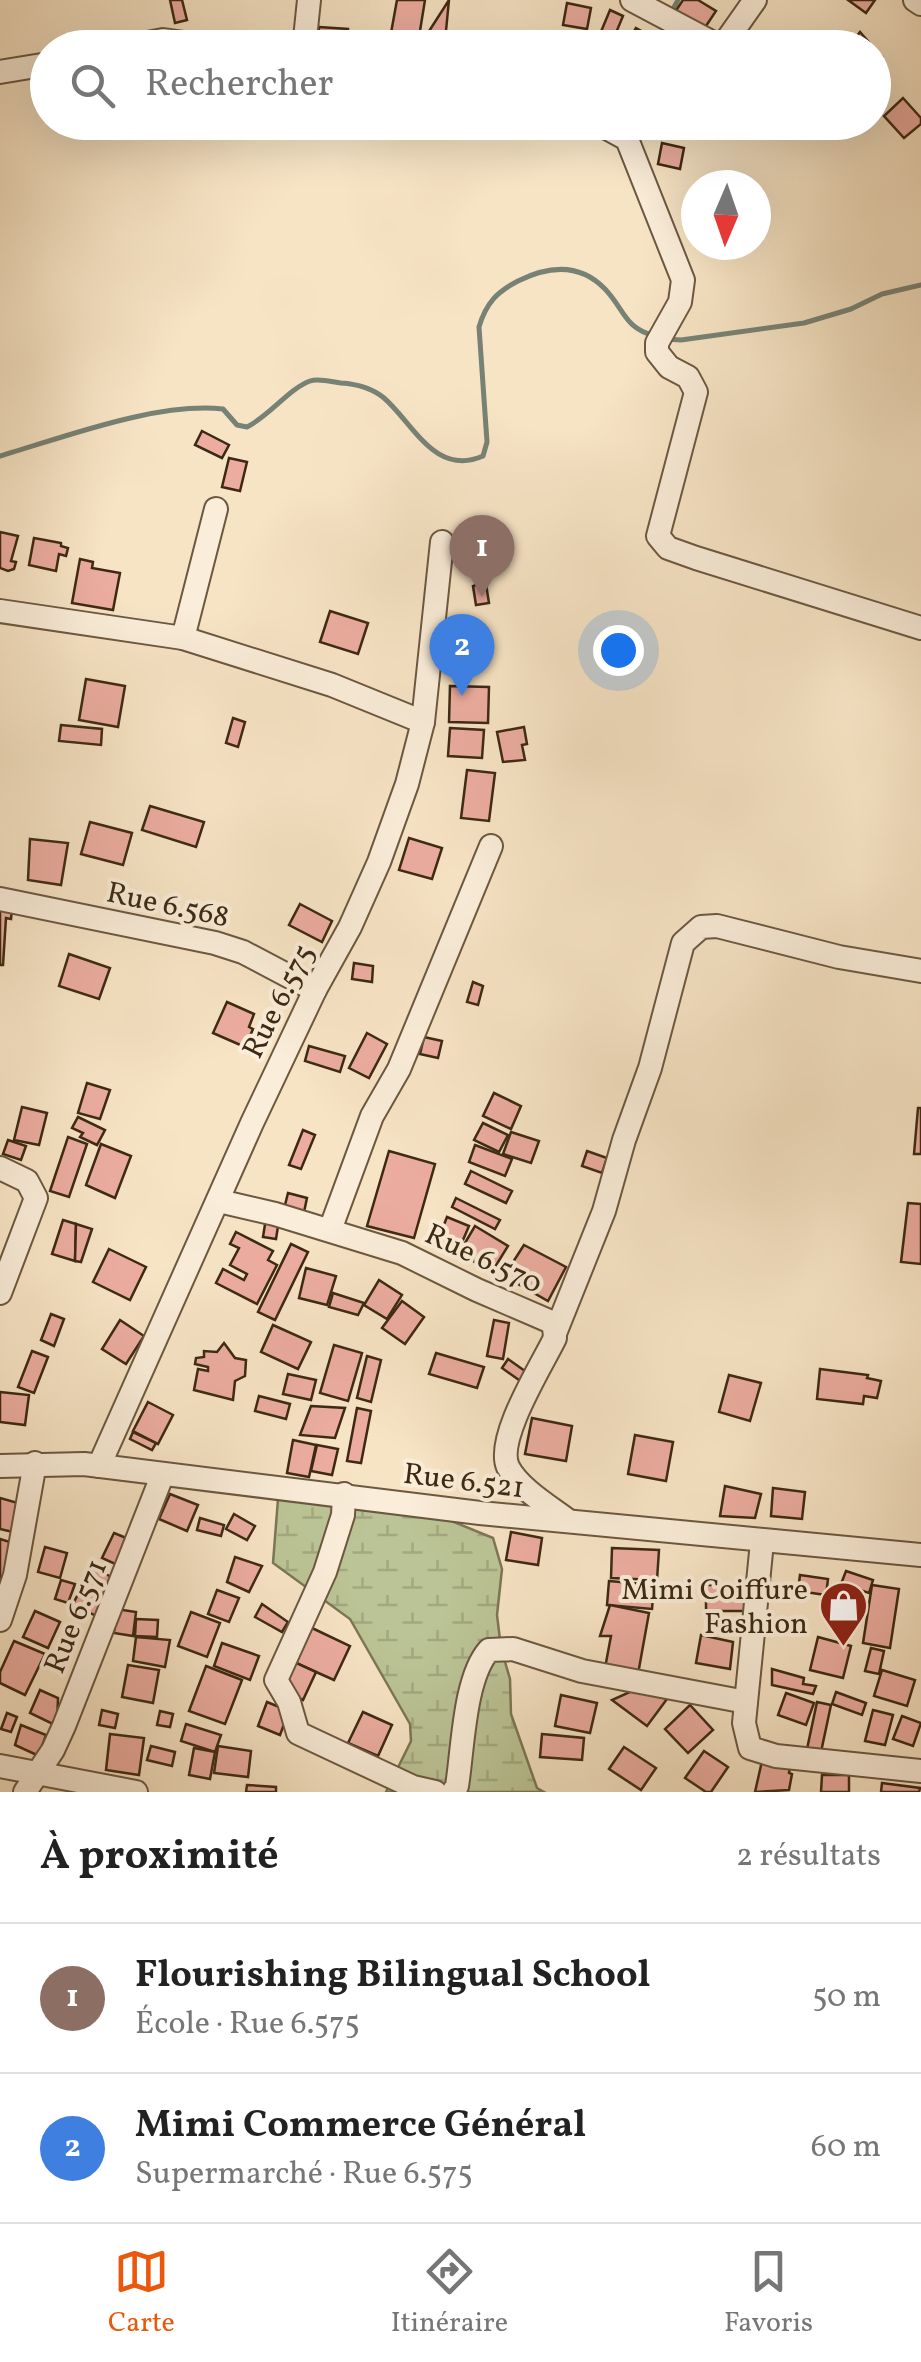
<!DOCTYPE html>
<html lang="fr">
<meta charset="utf-8">
<style>
:root{--surface:#fff;--page:#f2f2f2;--text:#222;--muted:#767676;--line:#e0e0e0;--accent:#ea580c}
body{margin:0;font-family:Vollkorn,serif;background:var(--page);color:var(--text)}
.compass{position:absolute;left:681px;top:170px;width:90px;height:90px;border-radius:50%;background:var(--surface);box-shadow:0 10px 40px #0002;rotate:182deg}
.you{position:absolute;left:618px;top:650px;width:35px;height:35px;margin:-25px;border:8px solid #fff;border-radius:50%;background:#1a73e8;box-shadow:0 0 0 15px #1a73e833}
.badge{display:grid;place-items:center;width:65px;height:65px;border-radius:50%;background:var(--accent);color:#fff;font-size:32px;font-weight:700}
.pin{position:absolute;translate:-50% -82px;filter:drop-shadow(0 2px 5px #0008)}
.pin::after{content:'';position:absolute;top:52px;width:35px;height:30px;background:inherit;clip-path:polygon(0 0,100% 0,50% 100%)}
.list{margin:0;padding:0;list-style:none}
h2{display:flex;justify-content:space-between;align-items:center;height:130px;margin:0;padding:0 40px;font-size:42px}
h2 small{font-size:32px;font-weight:400;color:var(--muted)}
.list li{display:grid;grid-template-columns:65px 1fr auto;gap:30px;align-items:center;box-sizing:border-box;height:150px;padding:0 40px;border-top:2px solid var(--line)}
.list b{display:block;font-size:38px;white-space:nowrap}
.list p{margin:0;font-size:32px;white-space:nowrap;color:var(--muted)}
.list em{font-size:32px;font-style:normal;color:var(--muted)}
.icon{flex:none;width:55px;height:55px;fill:none;stroke:currentColor;stroke-width:2;stroke-linecap:round;stroke-linejoin:round}
.map{position:relative;flex:none;width:921px;height:1792px;overflow:hidden}
.search{position:absolute;background:var(--surface);box-shadow:0 10px 40px #0002;left:30px;right:30px;top:30px;height:110px;display:flex;align-items:center;gap:25px;box-sizing:border-box;padding:0 35px;border-radius:55px;color:var(--muted);font-size:38px}
.sheet{height:430px;background:var(--surface)}
nav{display:flex;justify-content:space-around;align-items:center;box-sizing:border-box;height:140px;border-top:2px solid var(--line);background:var(--surface);font-size:28px;color:var(--muted)}
nav a{display:grid;justify-items:center;gap:5px}
nav .on{color:var(--accent)}
.map>svg:first-child{display:block}
.wetland{fill:url(#wetland-marsh);stroke:#7c7654;stroke-width:2.5}
.lines{fill:none;stroke-linecap:round;stroke-linejoin:round}
.stream{stroke:#778275;stroke-width:5}
.building{fill:#ecada0;stroke:#3d2913;stroke-width:2.5}
.minor-casing{stroke:#6c5840;stroke-width:26}
.minor{stroke:#faedd9;stroke-width:22}
.labels{text-anchor:middle;stroke-width:8;stroke-linejoin:round;paint-order:stroke}
.street-label{font-size:30px;fill:#3d2913;stroke:#faedd9}
.poi-label{font-size:30px;fill:#3d2913;stroke:#faedd9;text-anchor:end}
</style>
<div class="map">
<svg width="921" height="1792" viewBox="0 0 921 1792">
<defs>
<pattern id="wetland-marsh" width="20" height="14" patternUnits="userSpaceOnUse" patternTransform="scale(2.5)"><rect width="20" height="14" fill="#bbc496"/><path d="M1 5h8M5 5V1M11 12h8M15 12V8" fill="none" stroke="#a2a880"/></pattern>
</defs>
<rect width="100%" height="100%" fill="#f7e4c5"/>
<filter id="stains"><feTurbulence type="fractalNoise" baseFrequency=".002" numOctaves="4"/><feColorMatrix values="0 0 0 0 .2 0 0 0 0 .09 0 0 0 0 .02 0 0 0 .5 -.17"/></filter>
<radialGradient id="worn" r=".72"><stop offset=".6" stop-color="#630" stop-opacity="0"/><stop offset="1" stop-color="#630" stop-opacity=".3"/></radialGradient>
<polygon class="wetland" points="278,1499 432,1513 493,1538 502,1569 497,1615 501,1648 510,1679 511,1714 537,1788 544,1792 386,1792 411,1741 410,1724 350,1619 273,1563"/>
<g class="lines">
<g class="stream">
<polyline points="668,10 672,11 678,0"/>
<polyline points="665,339 681,340 804,323 851,309 882,294 921,285"/>
<path d="M0,456C65,437 156,402 223,409L237,425L247,427C269,416 290,388 310,381C319,378 332,382 341,383C357,384 372,388 384,398C413,423 435,477 483,456L487,442L479,327C486,303 497,292 518,281C548,266 579,262 605,289C625,310 624,328 655,336"/>
</g>
</g>
<g class="building">
<polygon points="170,0 182,0 187,20 175,23"/>
<polygon points="397,0 425,0 419,37 391,33"/>
<polygon points="449,0 445,41 424,39"/>
<polygon points="683,0 698,0 716,11 704,29 675,12"/>
<polygon points="848,0 875,0 866,13"/>
<polygon points="567,3 591,8 587,29 563,25"/>
<polygon points="610,10 623,16 613,40 600,34"/>
<polygon points="319,27 348,29 347,48 317,48"/>
<polygon points="636,28 656,39 651,48 630,38"/>
<polygon points="860,32 882,57 874,67 874,48 848,48"/>
<polygon points="903,98 921,118 921,124 904,138 884,116"/>
<polygon points="755,122 779,122 774,138 752,132"/>
<polygon points="662,143 684,148 680,169 658,164"/>
<polygon points="202,431 229,445 222,458 195,445"/>
<polygon points="229,458 247,462 240,491 222,487"/>
<polygon points="0,532 18,536 11,561 16,562 14,569 8,571 0,568"/>
<polygon points="34,538 61,543 61,546 68,548 66,556 59,554 56,571 29,565"/>
<polygon points="80,559 93,562 92,568 120,573 113,610 72,603"/>
<polygon points="482,583 486,584 489,603 476,605 473,586"/>
<polygon points="330,611 368,623 358,654 320,642"/>
<polygon points="86,679 125,686 118,727 79,720"/>
<polygon points="450,686 489,687 488,723 449,722"/>
<polygon points="233,718 245,722 238,747 226,743"/>
<polygon points="61,725 102,729 101,745 59,741"/>
<polygon points="524,727 527,744 522,745 525,760 503,762 497,732"/>
<polygon points="450,728 484,730 482,758 448,756"/>
<polygon points="467,770 495,773 489,821 461,818"/>
<polygon points="150,806 204,822 196,847 142,830"/>
<polygon points="90,822 132,833 123,865 81,854"/>
<polygon points="409,838 442,848 432,879 399,870"/>
<polygon points="30,839 68,843 61,885 28,880"/>
<polygon points="300,904 332,921 322,942 289,925"/>
<polygon points="0,908 12,909 11,919 6,918 3,965 0,965"/>
<polygon points="69,954 110,968 99,999 59,986"/>
<polygon points="354,963 373,966 372,982 352,979"/>
<polygon points="473,982 483,986 478,1005 467,1002"/>
<polygon points="227,1002 254,1014 249,1027 253,1029 245,1047 213,1033"/>
<polygon points="367,1033 387,1044 369,1078 349,1068"/>
<polygon points="424,1037 442,1041 438,1058 420,1054"/>
<polygon points="309,1046 345,1056 340,1072 305,1061"/>
<polygon points="87,1083 110,1090 100,1119 78,1113"/>
<polygon points="494,1093 521,1106 511,1129 483,1116"/>
<polygon points="22,1107 47,1113 39,1145 14,1140"/>
<polygon points="918,1108 921,1108 921,1154 914,1154"/>
<polygon points="78,1117 105,1130 97,1145 80,1137 83,1133 72,1128"/>
<polygon points="483,1123 508,1135 499,1152 474,1140"/>
<polygon points="303,1130 315,1135 301,1169 289,1165"/>
<polygon points="511,1132 539,1141 531,1163 503,1154"/>
<polygon points="68,1137 87,1144 69,1197 50,1191"/>
<polygon points="8,1140 26,1146 21,1160 3,1154"/>
<polygon points="101,1144 131,1156 115,1198 86,1185"/>
<polygon points="475,1145 512,1159 505,1176 469,1162"/>
<polygon points="389,1151 435,1164 414,1238 367,1226"/>
<polygon points="587,1151 607,1158 602,1173 582,1166"/>
<polygon points="471,1171 512,1191 506,1203 465,1184"/>
<polygon points="288,1193 307,1198 304,1212 284,1209"/>
<polygon points="456,1198 500,1220 495,1229 452,1207"/>
<polygon points="908,1203 921,1204 921,1264 901,1262"/>
<polygon points="447,1217 469,1226 457,1254 436,1245"/>
<polygon points="266,1218 279,1220 276,1239 263,1237"/>
<polygon points="63,1220 76,1224 75,1261 52,1254"/>
<polygon points="76,1224 92,1229 81,1262 75,1261"/>
<polygon points="475,1226 508,1246 492,1272 459,1253"/>
<polygon points="236,1232 273,1251 268,1260 277,1265 257,1304 216,1283 223,1269 244,1280 247,1274 230,1265 239,1248 230,1244"/>
<polygon points="291,1244 308,1252 275,1320 258,1312"/>
<polygon points="524,1245 566,1267 548,1301 504,1276"/>
<polygon points="109,1249 146,1267 130,1300 93,1282"/>
<polygon points="306,1268 336,1276 327,1305 299,1298"/>
<polygon points="379,1280 402,1295 387,1319 364,1305"/>
<polygon points="333,1293 364,1303 358,1315 329,1307"/>
<polygon points="402,1301 424,1317 405,1344 382,1328"/>
<polygon points="51,1314 64,1319 54,1346 41,1340"/>
<polygon points="120,1320 144,1336 126,1364 102,1349"/>
<polygon points="494,1320 509,1323 503,1359 487,1356"/>
<polygon points="273,1325 311,1342 298,1369 261,1352"/>
<polygon points="224,1343 235,1358 246,1360 245,1376 235,1381 233,1400 194,1390 198,1369 208,1371 208,1367 195,1364 196,1358 204,1357 204,1351 217,1352"/>
<polygon points="334,1345 362,1353 348,1401 320,1393"/>
<polygon points="32,1351 48,1357 34,1393 18,1387"/>
<polygon points="436,1353 484,1367 477,1388 429,1374"/>
<polygon points="367,1356 381,1360 371,1402 357,1398"/>
<polygon points="508,1359 532,1376 526,1385 502,1368"/>
<polygon points="820,1369 868,1375 867,1378 881,1381 877,1398 864,1396 863,1404 817,1399"/>
<polygon points="288,1374 316,1380 311,1400 283,1394"/>
<polygon points="729,1375 761,1383 750,1421 719,1412"/>
<polygon points="0,1392 29,1395 25,1425 0,1422"/>
<polygon points="259,1396 290,1404 286,1419 255,1411"/>
<polygon points="148,1402 173,1415 158,1444 133,1431"/>
<polygon points="311,1406 345,1408 335,1438 300,1435"/>
<polygon points="357,1408 371,1411 361,1463 347,1461"/>
<polygon points="532,1418 572,1426 566,1461 525,1454"/>
<polygon points="133,1432 156,1443 152,1450 130,1439"/>
<polygon points="635,1435 673,1442 666,1481 628,1474"/>
<polygon points="293,1440 316,1445 309,1477 287,1473"/>
<polygon points="317,1445 338,1449 332,1475 311,1471"/>
<polygon points="725,1486 761,1494 755,1518 720,1516"/>
<polygon points="773,1488 805,1492 802,1519 771,1516"/>
<polygon points="170,1494 198,1505 187,1531 159,1519"/>
<polygon points="0,1498 25,1505 17,1533 0,1529"/>
<polygon points="234,1514 255,1526 247,1540 226,1529"/>
<polygon points="200,1518 224,1525 221,1536 197,1530"/>
<polygon points="511,1532 542,1538 538,1565 506,1560"/>
<polygon points="114,1533 136,1542 124,1568 102,1558"/>
<polygon points="0,1539 16,1544 0,1595"/>
<polygon points="45,1547 67,1553 60,1578 38,1572"/>
<polygon points="612,1548 659,1550 657,1580 611,1578"/>
<polygon points="235,1557 262,1566 249,1592 227,1582"/>
<polygon points="92,1567 121,1582 102,1619 73,1604"/>
<polygon points="846,1571 873,1580 869,1593 841,1584"/>
<polygon points="800,1575 828,1579 826,1595 798,1591"/>
<polygon points="61,1580 75,1584 68,1603 55,1599"/>
<polygon points="609,1581 654,1585 652,1609 607,1605"/>
<rect x="706" y="1585" width="52" height="26"/>
<polygon points="872,1585 899,1589 890,1648 863,1643"/>
<polygon points="217,1590 239,1598 229,1622 208,1614"/>
<polygon points="262,1604 288,1622 282,1632 255,1617"/>
<polygon points="610,1605 649,1613 638,1674 605,1668 611,1636 600,1636"/>
<polygon points="116,1609 136,1612 133,1636 114,1633"/>
<polygon points="35,1611 60,1622 48,1648 23,1637"/>
<polygon points="191,1612 220,1623 207,1657 178,1646"/>
<polygon points="136,1619 158,1620 157,1637 135,1636"/>
<polygon points="312,1628 350,1646 334,1680 296,1663"/>
<polygon points="701,1635 733,1642 730,1669 696,1663"/>
<polygon points="136,1637 170,1640 165,1667 133,1661"/>
<polygon points="818,1637 851,1646 843,1678 810,1670"/>
<polygon points="14,1641 45,1654 25,1695 0,1683 0,1672"/>
<polygon points="222,1643 259,1656 250,1680 214,1666"/>
<polygon points="871,1648 884,1651 879,1674 865,1671"/>
<polygon points="290,1660 316,1672 303,1700 277,1688"/>
<polygon points="128,1665 159,1670 153,1703 122,1697"/>
<polygon points="206,1666 242,1680 225,1724 189,1711"/>
<polygon points="772,1669 804,1678 803,1684 816,1686 813,1694 772,1685"/>
<polygon points="882,1670 915,1680 907,1706 874,1696"/>
<polygon points="40,1690 58,1698 57,1726 30,1713"/>
<polygon points="634,1690 667,1699 647,1726 612,1700"/>
<polygon points="836,1692 866,1703 862,1715 832,1704"/>
<polygon points="786,1693 814,1703 806,1725 778,1715"/>
<polygon points="561,1695 597,1703 590,1733 555,1726"/>
<polygon points="267,1702 289,1711 280,1735 258,1726"/>
<polygon points="817,1702 831,1705 821,1752 807,1749"/>
<polygon points="690,1705 713,1730 688,1753 665,1729"/>
<polygon points="102,1710 118,1714 115,1728 99,1725"/>
<polygon points="873,1710 893,1715 885,1745 865,1741"/>
<polygon points="160,1711 173,1714 170,1727 157,1725"/>
<polygon points="363,1712 392,1725 378,1756 348,1743"/>
<polygon points="7,1713 17,1717 11,1732 1,1729"/>
<polygon points="902,1716 921,1723 913,1746 893,1739"/>
<polygon points="186,1724 221,1735 215,1752 181,1741"/>
<polygon points="21,1725 46,1735 39,1756 15,1745"/>
<polygon points="110,1734 144,1738 139,1775 106,1770"/>
<polygon points="542,1734 584,1738 582,1760 540,1757"/>
<polygon points="151,1746 175,1752 172,1766 147,1760"/>
<polygon points="218,1746 251,1751 248,1777 214,1773"/>
<polygon points="624,1747 656,1768 641,1790 609,1769"/>
<polygon points="194,1748 215,1752 210,1779 189,1775"/>
<polygon points="704,1751 728,1767 711,1792 706,1792 685,1778"/>
<polygon points="762,1761 790,1767 789,1773 792,1774 789,1790 755,1792"/>
<polygon points="822,1775 849,1775 849,1792 821,1792"/>
<polygon points="882,1783 920,1788 919,1792 881,1792"/>
<polygon points="247,1785 276,1787 276,1792 246,1792"/>
</g>
<g class="lines">
<defs>
<g id="minor">
<polyline points="632,0 715,44 724,44 755,0"/>
<polyline points="915,0 921,4"/>
<polyline points="122,48 163,40 220,48"/>
<polyline points="304,48 309,0"/>
<polyline points="0,72 48,64"/>
<polyline points="596,122 627,139 683,280 680,302 657,343 657,352 669,367 688,377 696,392 658,536 668,548 696,558 921,628"/>
<polyline points="0,611 183,638 332,685 423,722"/>
<polyline points="183,638 216,509"/>
<polyline points="0,899 215,943 243,952 315,990"/>
<polyline points="0,1168 27,1181 36,1198 0,1293"/>
<path d="M219,1201L275,1214L402,1253L477,1290L549,1321L554,1326L555,1338C542,1365 495,1439 508,1467C519,1488 547,1505 566,1519"/>
<polyline points="330,1230 372,1116 399,1069 491,846"/>
<polyline points="556,1331 604,1211 624,1140 650,1068 683,943 701,927 717,926 839,957 921,971"/>
<polyline points="0,1466 84,1464 480,1513 921,1555"/>
<polyline points="99,1466 252,1123 315,990 350,927 379,862 407,784 423,722 442,542"/>
<polyline points="344,1494 343,1515 325,1572 276,1680 289,1702 298,1733 413,1787 435,1792"/>
<polyline points="762,1542 744,1723 750,1748 776,1756 921,1771"/>
<polyline points="0,1620 15,1575 35,1463"/>
<polyline points="0,1766 136,1792"/>
<polyline points="25,1792 53,1750 64,1726 162,1476"/>
<path d="M453,1792L457,1786C463,1749 464,1678 489,1650L513,1649L582,1671L746,1702"/>
</g>
</defs>
<use href="#minor" class="minor-casing"/>
<use href="#minor" class="minor"/>
</g>
<defs>
<symbol id="shop-pin" viewBox="-11 -11 22 30"><path d="M0 17L-7.5 6A9.5 9.5 0 1 1 7.5 6Z" fill="#8f2418" stroke="#faedd9"/><path d="M-5-2.5h2.3a2.7 3.5 0 0 1 5.4 0H5L5.5 6h-11ZM-1.5-2.5h3a1.5 2.3 0 0 0-3 0Z" fill="#fff"/></symbol>
</defs>
<g fill-rule="evenodd">
<use href="#shop-pin" x="816" y="1578" width="55" height="75"/>
</g>
<g class="labels">
<g class="street-label">
<text transform="translate(168 904) rotate(12)" y="10">Rue 6.568</text>
<text transform="translate(278 1001) rotate(-63)" y="10">Rue 6.575</text>
<text transform="translate(484 1258) rotate(25)" y="10">Rue 6.570</text>
<text transform="translate(464 1480) rotate(7)" y="10">Rue 6.521</text>
<text transform="translate(75 1616) rotate(-68)" y="10">Rue 6.571</text>
</g>
<g class="poi-label">
<text x="808" y="1599">Mimi Coiffure<tspan x="808" dy="34">Fashion</tspan></text>
</g>
</g>
<rect width="100%" height="100%" filter="url(#stains)"/>
<rect width="100%" height="100%" fill="url(#worn)"/>
</svg>
<svg class="compass" viewBox="-18 -18 36 36"><path d="M0-13l5 13h-10z" fill="#e53935"/><path d="M0 13l5-13h-10z" fill="#767676"/></svg>
<div class="you"></div>
<div class="pin badge" style="left:482px;top:597px;background:#8d6e63">1</div>
<div class="pin badge" style="left:462px;top:696px;background:#3f7fe0">2</div>
<div class="search"><svg class="icon" aria-label="search" viewBox="0 0 24 24"><circle cx="10" cy="10" r="6"/><path d="M15 15l6 6"/></svg>Rechercher</div>
</div>
<section class="sheet">
<h2>À proximité<small>2 résultats</small></h2>
<ul class="list">
<li><span class="badge" style="background:#8d6e63">1</span><div><b>Flourishing Bilingual School</b><p>École · Rue 6.575</p></div><em>50 m</em></li>
<li><span class="badge" style="background:#3f7fe0">2</span><div><b>Mimi Commerce Général</b><p>Supermarché · Rue 6.575</p></div><em>60 m</em></li>
</ul>
</section>
<nav>
<a class="on"><svg class="icon" aria-label="map" viewBox="0 0 24 24"><path d="M3 6l6-2 6 2 6-2v14l-6 2-6-2-6 2zM9 4v14M15 6v14"/></svg>Carte</a>
<a><svg class="icon" aria-label="directions" viewBox="0 0 24 24"><path d="M12 3l9 9-9 9-9-9zM9 14v-3h6M13 9l2 2-2 2"/></svg>Itinéraire</a>
<a><svg class="icon" aria-label="saved" viewBox="0 0 24 24"><path d="M7 4h10v16l-5-4-5 4z"/></svg>Favoris</a>
</nav>
